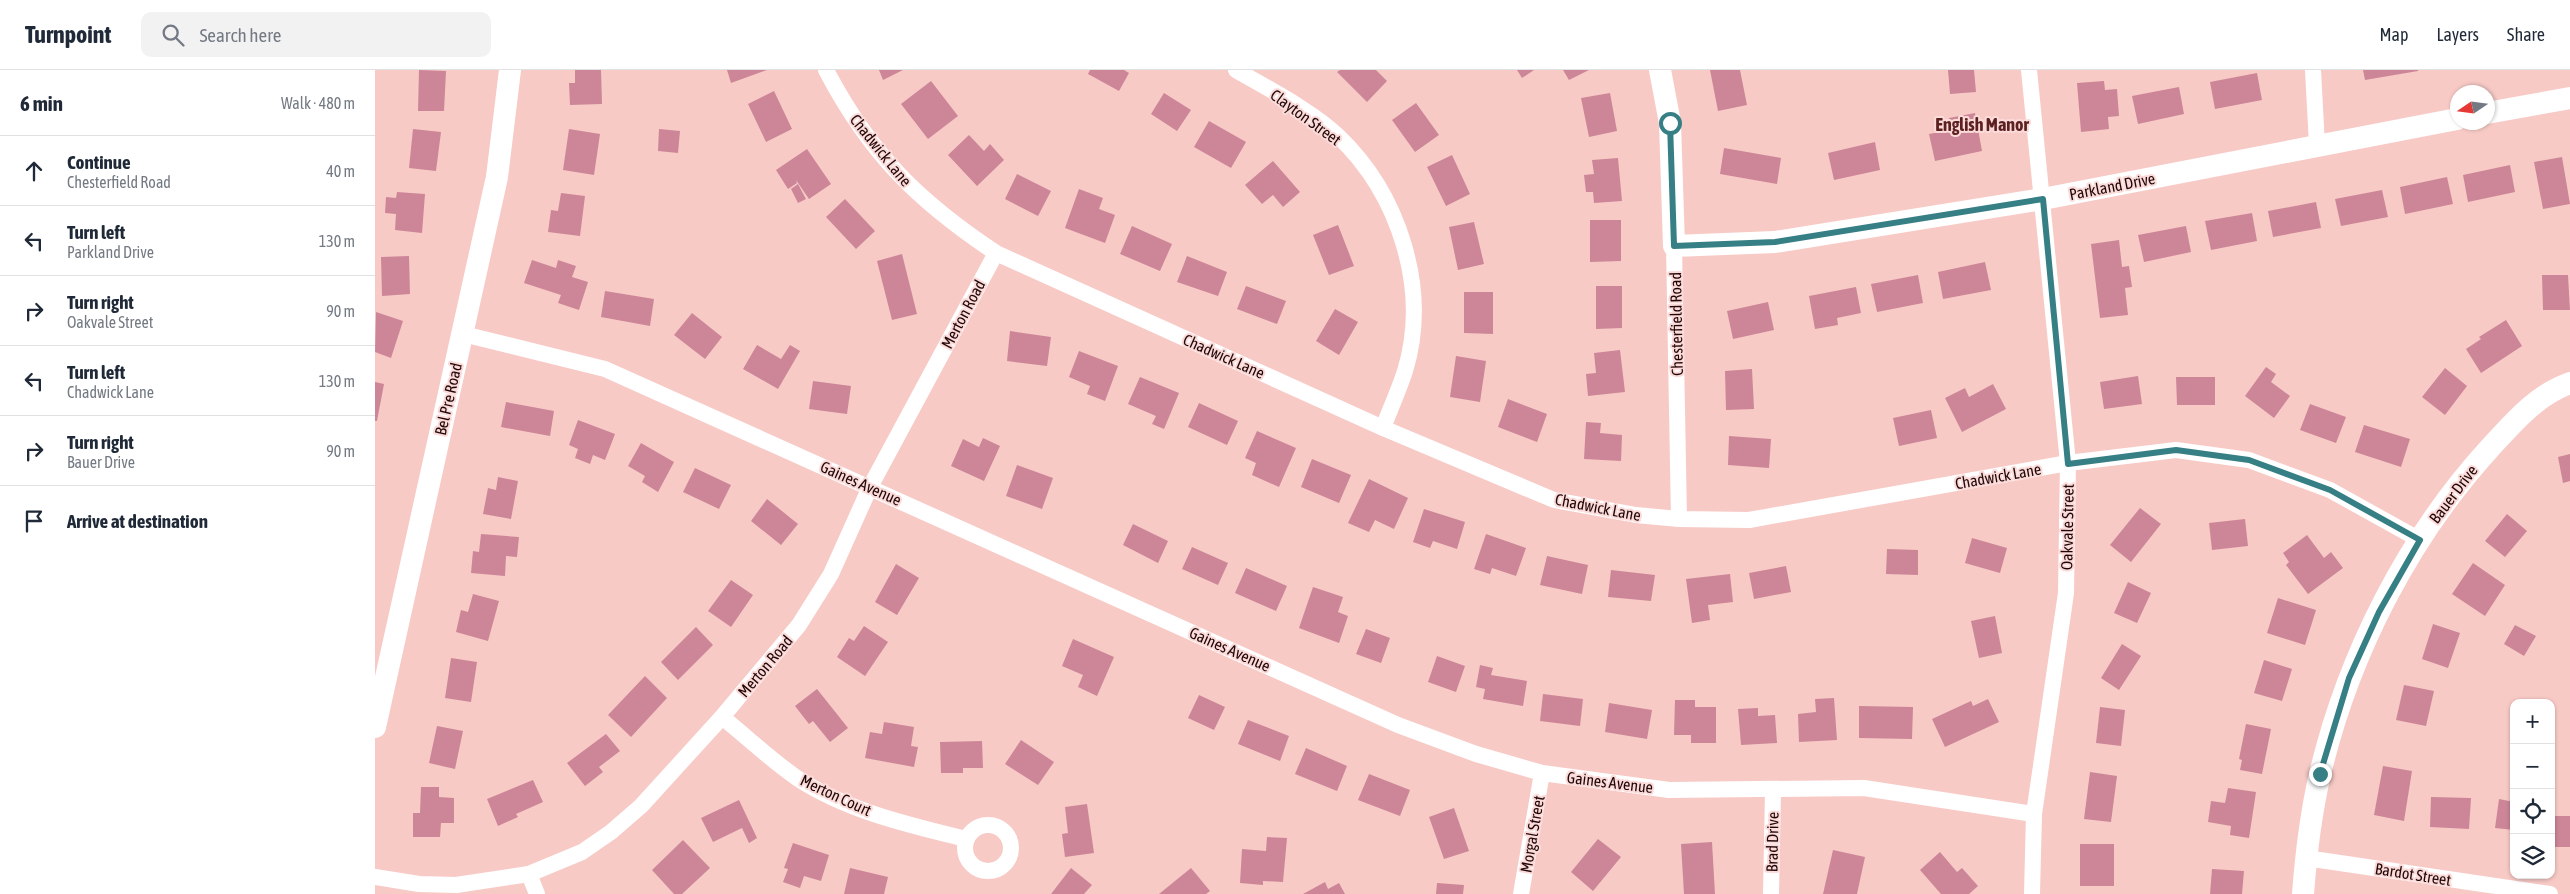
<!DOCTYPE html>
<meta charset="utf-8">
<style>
:root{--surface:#fff;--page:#f2f2f3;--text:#1f2937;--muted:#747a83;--line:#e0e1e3}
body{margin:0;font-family:"Asap Condensed",sans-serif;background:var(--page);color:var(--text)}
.controls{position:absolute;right:15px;bottom:15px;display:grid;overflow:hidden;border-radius:10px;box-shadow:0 1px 4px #0004}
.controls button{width:45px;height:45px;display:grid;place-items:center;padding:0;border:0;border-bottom:1px solid var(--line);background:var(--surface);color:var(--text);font:25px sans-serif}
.compass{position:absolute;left:2075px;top:15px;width:45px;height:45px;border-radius:50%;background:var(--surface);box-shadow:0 1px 4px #0004;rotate:257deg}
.stop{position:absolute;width:15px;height:15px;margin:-11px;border:4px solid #367f85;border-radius:50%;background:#fff}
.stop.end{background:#367f85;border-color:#fff;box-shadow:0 1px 5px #0008}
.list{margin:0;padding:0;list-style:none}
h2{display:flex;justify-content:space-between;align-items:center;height:65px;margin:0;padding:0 20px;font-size:21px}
h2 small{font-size:16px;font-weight:400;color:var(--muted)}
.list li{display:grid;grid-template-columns:32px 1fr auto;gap:15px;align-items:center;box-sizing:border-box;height:70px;padding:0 20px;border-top:1px solid var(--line)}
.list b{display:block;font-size:19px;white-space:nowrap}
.list p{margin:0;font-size:16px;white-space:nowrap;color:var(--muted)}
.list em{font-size:16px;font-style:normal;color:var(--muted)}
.icon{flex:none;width:28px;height:28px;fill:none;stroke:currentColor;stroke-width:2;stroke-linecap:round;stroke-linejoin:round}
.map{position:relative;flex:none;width:2195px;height:824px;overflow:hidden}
header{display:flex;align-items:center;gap:30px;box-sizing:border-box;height:70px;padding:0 25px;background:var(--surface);border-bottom:1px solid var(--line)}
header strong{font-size:24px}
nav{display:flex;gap:28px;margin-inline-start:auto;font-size:18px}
.search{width:350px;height:45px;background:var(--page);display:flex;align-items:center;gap:12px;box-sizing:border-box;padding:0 18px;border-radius:10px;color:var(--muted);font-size:19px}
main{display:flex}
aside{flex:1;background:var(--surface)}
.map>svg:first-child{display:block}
.building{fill:#cc8698}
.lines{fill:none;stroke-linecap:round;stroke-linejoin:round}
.street{stroke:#fff;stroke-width:16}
.secondary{stroke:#fff;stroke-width:22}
.route{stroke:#367f85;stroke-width:6}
.labels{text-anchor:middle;stroke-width:4;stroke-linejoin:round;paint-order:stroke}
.street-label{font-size:16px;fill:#200707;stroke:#fbdbd9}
.neighbourhood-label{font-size:18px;font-weight:bold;fill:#5c2020;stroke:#fbdbd9}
</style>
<header>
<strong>Turnpoint</strong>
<div class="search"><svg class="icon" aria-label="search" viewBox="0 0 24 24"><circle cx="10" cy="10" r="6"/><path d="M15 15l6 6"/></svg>Search here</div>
<nav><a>Map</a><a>Layers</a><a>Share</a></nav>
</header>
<main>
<aside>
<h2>6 min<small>Walk · 480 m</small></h2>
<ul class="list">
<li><svg class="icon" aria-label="ahead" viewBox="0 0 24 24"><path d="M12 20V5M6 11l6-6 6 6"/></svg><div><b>Continue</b><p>Chesterfield Road</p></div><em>40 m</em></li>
<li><svg class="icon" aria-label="left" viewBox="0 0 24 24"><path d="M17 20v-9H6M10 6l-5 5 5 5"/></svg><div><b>Turn left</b><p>Parkland Drive</p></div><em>130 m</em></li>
<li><svg class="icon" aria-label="right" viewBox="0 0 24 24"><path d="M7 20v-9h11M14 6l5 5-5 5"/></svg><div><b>Turn right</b><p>Oakvale Street</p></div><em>90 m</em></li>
<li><svg class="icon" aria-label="left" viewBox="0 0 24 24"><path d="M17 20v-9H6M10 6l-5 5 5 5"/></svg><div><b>Turn left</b><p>Chadwick Lane</p></div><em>130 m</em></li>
<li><svg class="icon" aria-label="right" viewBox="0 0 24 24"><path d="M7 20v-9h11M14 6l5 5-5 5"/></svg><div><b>Turn right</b><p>Bauer Drive</p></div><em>90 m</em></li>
<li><svg class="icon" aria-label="arrive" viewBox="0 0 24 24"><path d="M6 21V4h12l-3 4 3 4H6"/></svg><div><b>Arrive at destination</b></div></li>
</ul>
</aside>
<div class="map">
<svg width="2195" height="824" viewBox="0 0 2195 824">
<rect width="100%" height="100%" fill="#f8cac6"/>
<g class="building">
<polygon points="44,0 71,1 69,41 43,41"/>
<polygon points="200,0 226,0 227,34 195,35 194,13 200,13"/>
<polygon points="352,0 392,0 356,13"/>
<polygon points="504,0 528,0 508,10"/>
<polygon points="715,0 749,0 754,3 744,21 713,4"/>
<polygon points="965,0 1001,0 1012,11 992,32 962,2"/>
<polygon points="1142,0 1159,0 1147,8"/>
<polygon points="1188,0 1214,0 1194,10"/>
<polygon points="1335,0 1365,0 1372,35 1343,41"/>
<polygon points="1573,0 1599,0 1601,22 1575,24"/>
<polygon points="1988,0 2043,0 2043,1 1990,10"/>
<polygon points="1882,3 1887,30 1840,39 1835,12"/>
<polygon points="556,11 583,46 553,69 526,34"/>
<polygon points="1729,11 1730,20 1742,19 1744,46 1733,47 1734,59 1706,62 1702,13"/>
<polygon points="1804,17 1809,44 1763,54 1757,26"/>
<polygon points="399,21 417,59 391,72 373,34"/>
<polygon points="789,23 816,40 802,61 776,44"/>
<polygon points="1235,23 1242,61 1214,67 1206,28"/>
<polygon points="1041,33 1064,65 1040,82 1017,50"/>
<polygon points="1600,43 1607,81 1560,91 1554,64 1576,60 1574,48"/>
<polygon points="834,51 871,72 856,98 819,77"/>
<polygon points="38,59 66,62 61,101 34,98"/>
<polygon points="194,59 225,64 219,105 188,100"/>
<polygon points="284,59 305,61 303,83 283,81"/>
<polygon points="594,65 609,81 615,74 629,90 602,116 573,85"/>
<polygon points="1500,72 1505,100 1459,110 1453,83"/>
<polygon points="1349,78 1406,88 1402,114 1345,104"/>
<polygon points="432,79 456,114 434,129 421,110 422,113 413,119 401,100"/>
<polygon points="1077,85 1095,124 1071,136 1052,97"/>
<polygon points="2187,87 2195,134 2168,139 2159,92"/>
<polygon points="1243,88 1247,131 1219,133 1218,122 1211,122 1209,105 1219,104 1217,90"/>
<polygon points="898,91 925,122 908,137 898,125 887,134 870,115"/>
<polygon points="2135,95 2140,122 2093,132 2088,105"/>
<polygon points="642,104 676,121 663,146 630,129"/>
<polygon points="2072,107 2078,134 2030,144 2025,117"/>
<polygon points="423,114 431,129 423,133 416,119"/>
<polygon points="704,119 728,128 724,139 740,145 730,173 690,158"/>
<polygon points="2007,120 2013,147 1966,156 1960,129"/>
<polygon points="22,122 50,124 47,163 20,160 21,144 10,143 11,127 21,128"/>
<polygon points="186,123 210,126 205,166 173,162 176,140 183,141"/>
<polygon points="470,129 500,161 481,179 451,147"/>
<polygon points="1941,132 1946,158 1898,167 1893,141"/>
<polygon points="1877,143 1882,171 1836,180 1830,151"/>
<polygon points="1215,150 1246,150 1246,191 1215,192"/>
<polygon points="1099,152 1109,194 1083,200 1074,157"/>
<polygon points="963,155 979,196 954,205 938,165"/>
<polygon points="757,156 797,174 785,201 745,184"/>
<polygon points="1811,156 1816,182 1769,192 1763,165"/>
<polygon points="1744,170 1747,197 1754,196 1757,217 1750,218 1753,245 1725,248 1716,174"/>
<polygon points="527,184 542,244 517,250 502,191"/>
<polygon points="34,186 35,224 7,226 6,187"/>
<polygon points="812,186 852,202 843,226 802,212"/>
<polygon points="157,190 181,198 183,190 201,196 197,207 213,212 204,240 183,233 186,225 149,213"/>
<polygon points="1610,192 1616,220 1568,229 1563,202"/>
<polygon points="1543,205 1548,233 1502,242 1496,214"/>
<polygon points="2167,205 2193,205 2195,240 2168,240"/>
<polygon points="871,216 911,231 902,254 862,239"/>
<polygon points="1221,216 1247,216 1247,258 1221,259"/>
<polygon points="1481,217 1486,243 1462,248 1463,255 1440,259 1434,226"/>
<polygon points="230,221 279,229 275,256 226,247"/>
<polygon points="1089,222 1118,222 1118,264 1089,263"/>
<polygon points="1393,232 1399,260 1358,269 1352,241"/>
<polygon points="960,239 983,252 964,285 941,271"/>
<polygon points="1,242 28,251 16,288 0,282"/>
<polygon points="317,243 347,267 330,289 299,265"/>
<polygon points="2131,250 2147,276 2106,303 2091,279 2106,269 2104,267"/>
<polygon points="635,261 676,267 672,296 632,291"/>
<polygon points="382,275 406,289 415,275 425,281 403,319 368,299"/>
<polygon points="1245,280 1250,322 1213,326 1211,304 1221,303 1219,283"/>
<polygon points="704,281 743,296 730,331 712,324 715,316 694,307"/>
<polygon points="1081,286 1111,291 1105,332 1075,327"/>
<polygon points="1891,297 1901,304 1896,312 1915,326 1899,348 1870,326"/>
<polygon points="2070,298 2092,316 2070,345 2047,327"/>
<polygon points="1377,299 1379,339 1351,340 1350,301"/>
<polygon points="1763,306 1767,334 1729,339 1725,312"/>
<polygon points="765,307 804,323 789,359 777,354 781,346 753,334"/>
<polygon points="1801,307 1840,307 1840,335 1802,335"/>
<polygon points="438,311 476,316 472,344 434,339"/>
<polygon points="0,312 9,314 2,351 0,351"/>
<polygon points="1618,314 1631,339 1587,362 1570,328 1590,318 1594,327"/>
<polygon points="1133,329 1172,344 1162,372 1123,357"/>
<polygon points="131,332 179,341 175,366 126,357"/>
<polygon points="824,333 863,351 852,375 813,357"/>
<polygon points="1935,334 1971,347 1961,373 1925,360"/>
<polygon points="1556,340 1562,368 1524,376 1518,348"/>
<polygon points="203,350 240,364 230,390 218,385 215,394 200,388 203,379 194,375"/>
<polygon points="1211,352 1226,353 1225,363 1247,365 1246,391 1209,389"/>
<polygon points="1989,355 2035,369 2026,397 1980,382"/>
<polygon points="882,361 921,378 904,417 877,405 881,393 870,388"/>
<polygon points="1354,366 1396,369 1394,398 1353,395"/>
<polygon points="608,368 625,376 609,411 576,396 588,369 604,377"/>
<polygon points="266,373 299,392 283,422 267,412 270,406 253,396"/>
<polygon points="2195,384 2195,411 2188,413 2183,387"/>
<polygon points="937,389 976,405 964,433 926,417"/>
<polygon points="642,395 678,408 667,439 631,426"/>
<polygon points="320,398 356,415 344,439 308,422"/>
<polygon points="123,407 143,411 136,449 108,444 113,418 121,420"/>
<polygon points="994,409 1033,428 1019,459 1000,450 994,462 973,453"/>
<polygon points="392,429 423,454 406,475 376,451"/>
<polygon points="1765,438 1786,454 1756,492 1735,475"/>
<polygon points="1049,439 1090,452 1082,479 1058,471 1055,478 1038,472"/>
<polygon points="2132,444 2152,461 2130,487 2110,471"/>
<polygon points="1870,449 1873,476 1837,480 1834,453"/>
<polygon points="758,454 793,471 783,493 748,475"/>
<polygon points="106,464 144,467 142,487 131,486 130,506 96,503 98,481 104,482"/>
<polygon points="1111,464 1151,478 1141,506 1117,498 1115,504 1099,499"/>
<polygon points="1932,465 1949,488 1956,482 1968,498 1933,524 1911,495 1914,492 1908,483"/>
<polygon points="1597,468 1632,478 1625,503 1590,493"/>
<polygon points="817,477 853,493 843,515 807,499"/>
<polygon points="1512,479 1543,480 1543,505 1511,504"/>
<polygon points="1172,486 1213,495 1207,524 1165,515"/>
<polygon points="2098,493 2130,515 2110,546 2077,524"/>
<polygon points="521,494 544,508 522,545 500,532"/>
<polygon points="1411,496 1416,522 1379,529 1374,503"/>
<polygon points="871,498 912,516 901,541 860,523"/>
<polygon points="1236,500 1280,505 1276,531 1233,527"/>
<polygon points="1355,504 1358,532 1333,535 1335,550 1317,553 1311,509"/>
<polygon points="356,510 378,525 356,557 333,541"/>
<polygon points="1753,512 1776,523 1762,553 1739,543"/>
<polygon points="938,517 968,527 963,542 973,546 964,573 924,558"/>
<polygon points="98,524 124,531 113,571 81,562 86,540 93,542"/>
<polygon points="1903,528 1941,540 1930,575 1892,563"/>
<polygon points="1620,546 1627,583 1604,588 1596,551"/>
<polygon points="2058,554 2085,563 2073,598 2047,589"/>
<polygon points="2140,555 2161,566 2149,586 2129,574"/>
<polygon points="489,556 513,572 490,606 462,587 474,568 479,571"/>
<polygon points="321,557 338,575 303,610 286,592"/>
<polygon points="991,559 1015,568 1006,593 981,584"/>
<polygon points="698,569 739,587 722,626 703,617 708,605 687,596"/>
<polygon points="1747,574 1766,586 1744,620 1726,608"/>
<polygon points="1062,586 1090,596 1081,622 1053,612"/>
<polygon points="76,588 102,592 96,632 70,628"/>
<polygon points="1889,590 1917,599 1907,631 1879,623"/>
<polygon points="1105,595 1118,598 1116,605 1152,611 1148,636 1108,629 1110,619 1101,617"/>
<polygon points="270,606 292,628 256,667 233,645"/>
<polygon points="2029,615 2059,621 2051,656 2021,650"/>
<polygon points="442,619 473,658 455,672 438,651 434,654 420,636"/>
<polygon points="1168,624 1208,629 1205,656 1165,651"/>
<polygon points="824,625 850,637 839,660 813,648"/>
<polygon points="1459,628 1462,670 1424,672 1423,644 1441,642 1440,629"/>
<polygon points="1613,629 1624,652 1570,677 1557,649 1596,631 1598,636"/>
<polygon points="1300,630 1320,630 1320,637 1341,637 1341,673 1316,673 1316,665 1299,665"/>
<polygon points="1234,633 1277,640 1272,669 1230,662"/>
<polygon points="1484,636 1538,637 1537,669 1484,668"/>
<polygon points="1725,637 1750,640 1746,676 1721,673"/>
<polygon points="1383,638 1383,646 1400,645 1402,673 1366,675 1363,639"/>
<polygon points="873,650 914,666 905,691 863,674"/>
<polygon points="509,652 539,657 536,676 543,677 539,697 490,688 495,662 507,664"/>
<polygon points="1871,654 1896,659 1887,704 1865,700 1867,690 1864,689"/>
<polygon points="62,656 88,661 80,699 54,693"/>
<polygon points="231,664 245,681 224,697 228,702 210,716 192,693"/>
<polygon points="646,670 679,692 663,715 630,694"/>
<polygon points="607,671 608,698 588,698 588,703 566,703 565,672"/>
<polygon points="931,678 972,696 962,721 920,704"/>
<polygon points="2008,696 2037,701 2029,751 1999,745"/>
<polygon points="1715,702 1742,706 1736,752 1709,749"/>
<polygon points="994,704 1035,720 1025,746 983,730"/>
<polygon points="158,710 168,732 141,744 143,747 123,756 112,729"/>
<polygon points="46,717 64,717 64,727 79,728 79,753 66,753 65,767 38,767 38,743 45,743"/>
<polygon points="1853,718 1881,722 1874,768 1855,765 1856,756 1833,752 1836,731 1850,733"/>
<polygon points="2056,727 2096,728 2094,759 2055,757"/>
<polygon points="2124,729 2139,732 2139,760 2120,758"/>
<polygon points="364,730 382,768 374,773 367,758 338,772 326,748"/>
<polygon points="712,734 719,783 690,787 687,764 693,763 690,737"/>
<polygon points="1079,738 1094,781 1069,789 1054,747"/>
<rect x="2179" y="746" width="16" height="31"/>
<polygon points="892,767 912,768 908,812 888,811 888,815 865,813 867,779 891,781"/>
<polygon points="1223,769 1246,787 1218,821 1196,802"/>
<polygon points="308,770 335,798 307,824 299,824 277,800"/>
<polygon points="1337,772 1340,824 1309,824 1306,774"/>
<polygon points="418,773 454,785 446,811 429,806 425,818 408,812 413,799 409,798"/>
<rect x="1705" y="774" width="34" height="42"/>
<polygon points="1458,780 1490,787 1482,824 1448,824"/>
<polygon points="1565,782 1582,802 1587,798 1603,816 1594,824 1566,824 1545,800"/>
<polygon points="475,798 513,807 509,824 469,824"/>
<polygon points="696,798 717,815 709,824 676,824"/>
<polygon points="816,798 835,821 831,824 784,824"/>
<polygon points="1837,799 1869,801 1867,824 1835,824"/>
<polygon points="950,812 953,819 964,813 970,824 928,824"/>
<polygon points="1062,813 1089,815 1088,824 1061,824"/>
</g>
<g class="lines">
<g class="street">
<path d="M451,0C495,84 543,131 621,183L1008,358L1179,430L1261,445L1304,449L1374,450L1693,393L1801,380L1874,390L1955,420L2045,470"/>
<path d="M861,0C892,18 937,41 963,66C1024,124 1055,219 1030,301C1024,320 1015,339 1008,358"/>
<polyline points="1654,0 1693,393 1691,523 1659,744 1657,824"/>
<polyline points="1938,0 1942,75"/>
<polyline points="1299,176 1304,449"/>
<polyline points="88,264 230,299 1023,655 1101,684 1167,703 1294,720 1489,718 1659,744"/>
<path d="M347,647C372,667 396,690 422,708C472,741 534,755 591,769"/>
<circle cx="613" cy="778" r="23"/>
<polyline points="1931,788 2175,824"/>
<polyline points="154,804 162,824"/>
<polyline points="0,807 44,814 81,815 154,804 207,782 236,762 266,736 347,647 424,555 456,504 495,417 621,183"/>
<polyline points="1146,824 1167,703"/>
<polyline points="1396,824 1398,720"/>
</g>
<g class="secondary">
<polyline points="1285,0 1295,53 1299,176 1400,172 1668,129 2082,49"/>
<polyline points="2112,43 2195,28"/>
<polyline points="0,657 122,107 135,0"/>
<path d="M1928,824C1931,784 1936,743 1945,704C1973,586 2032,469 2114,379C2138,353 2161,325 2195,313"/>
</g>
</g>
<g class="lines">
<polyline class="route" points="1295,53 1299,176 1400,172 1668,129 1693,394 1801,380 1874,390 1955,420 2045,470 2004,542 1974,608 1945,704"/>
</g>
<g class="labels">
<g class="street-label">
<text transform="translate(931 47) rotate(36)" y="6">Clayton Street</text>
<text transform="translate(506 80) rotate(51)" y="6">Chadwick Lane</text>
<text transform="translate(1737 116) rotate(-11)" y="6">Parkland Drive</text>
<text transform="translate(588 244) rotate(-62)" y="6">Merton Road</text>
<text transform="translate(1301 254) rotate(-91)" y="6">Chesterfield Road</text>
<text transform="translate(849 286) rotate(24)" y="6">Chadwick Lane</text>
<text transform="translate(73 329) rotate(-77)" y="6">Bel Pre Road</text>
<text transform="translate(1623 406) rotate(-10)" y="6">Chadwick Lane</text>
<text transform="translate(486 413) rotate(24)" y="6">Gaines Avenue</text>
<text transform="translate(2078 424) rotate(-53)" y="6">Bauer Drive</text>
<text transform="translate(1223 437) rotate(11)" y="6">Chadwick Lane</text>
<text transform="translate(1692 457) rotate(-89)" y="6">Oakvale Street</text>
<text transform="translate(855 579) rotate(24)" y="6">Gaines Avenue</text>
<text transform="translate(390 596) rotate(-50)" y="6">Merton Road</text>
<text transform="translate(1235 712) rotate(7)" y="6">Gaines Avenue</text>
<text transform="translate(461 725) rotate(25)" y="6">Merton Court</text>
<text transform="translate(1157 764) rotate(-80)" y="6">Morgal Street</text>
<text transform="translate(1397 772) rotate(-89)" y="6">Brad Drive</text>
<text transform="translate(2038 804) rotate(9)" y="6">Bardot Street</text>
</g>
<g class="neighbourhood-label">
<text x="1607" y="61">English Manor</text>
</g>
</g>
</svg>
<div class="controls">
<button>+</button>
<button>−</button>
<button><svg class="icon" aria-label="locate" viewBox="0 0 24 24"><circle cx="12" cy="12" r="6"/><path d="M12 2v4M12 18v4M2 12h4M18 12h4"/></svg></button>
<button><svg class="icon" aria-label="layers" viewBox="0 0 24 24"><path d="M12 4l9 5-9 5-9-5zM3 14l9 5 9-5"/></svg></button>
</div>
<svg class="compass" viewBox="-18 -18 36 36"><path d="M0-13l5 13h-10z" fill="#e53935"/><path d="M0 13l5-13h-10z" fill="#747a83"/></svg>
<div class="stop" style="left:1295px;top:53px"></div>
<div class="stop end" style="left:1945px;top:704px"></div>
</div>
</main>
